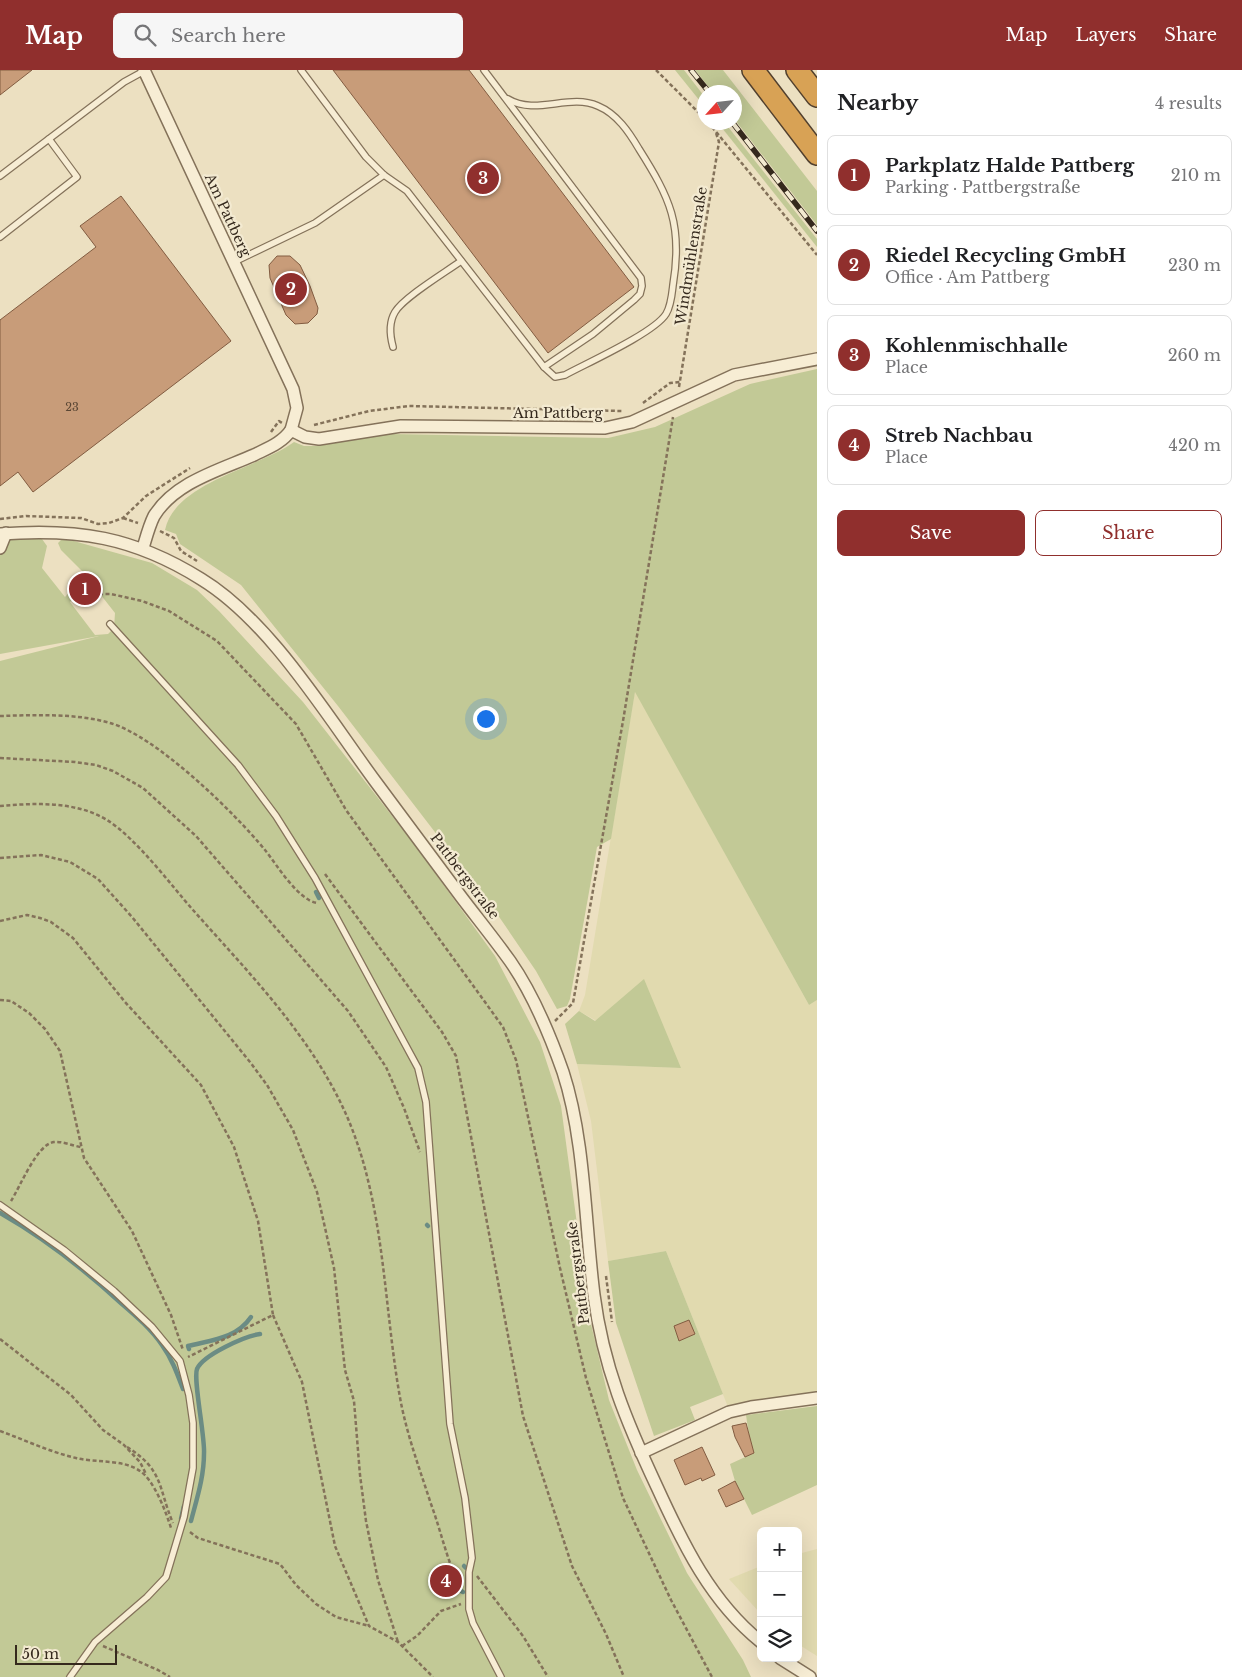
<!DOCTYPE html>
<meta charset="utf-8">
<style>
:root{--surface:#fff;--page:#f6f6f6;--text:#202124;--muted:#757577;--line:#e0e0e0;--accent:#902f2d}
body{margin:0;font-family:"Libre Baskerville",serif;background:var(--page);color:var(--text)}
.controls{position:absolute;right:15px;bottom:15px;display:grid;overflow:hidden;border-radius:8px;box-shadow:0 5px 20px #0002}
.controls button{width:45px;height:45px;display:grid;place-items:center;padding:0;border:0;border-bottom:1px solid var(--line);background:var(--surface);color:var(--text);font:25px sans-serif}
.compass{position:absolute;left:697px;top:15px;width:45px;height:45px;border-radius:50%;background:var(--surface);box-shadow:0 5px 20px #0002;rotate:243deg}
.scale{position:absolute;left:15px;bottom:12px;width:102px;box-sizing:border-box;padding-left:5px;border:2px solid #35291d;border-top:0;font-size:14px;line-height:18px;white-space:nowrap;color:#35291d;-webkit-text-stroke:4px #f3ead1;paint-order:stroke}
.you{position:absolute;left:485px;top:648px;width:18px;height:18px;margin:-12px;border:4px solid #fff;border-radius:50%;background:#1a73e8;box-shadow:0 0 0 8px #1a73e833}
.badge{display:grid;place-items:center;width:32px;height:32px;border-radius:50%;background:var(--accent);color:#fff;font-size:16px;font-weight:700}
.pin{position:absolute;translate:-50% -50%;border:2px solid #fff;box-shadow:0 1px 5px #0006}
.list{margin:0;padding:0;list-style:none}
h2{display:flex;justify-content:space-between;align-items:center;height:65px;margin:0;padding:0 20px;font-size:21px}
h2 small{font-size:16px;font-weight:400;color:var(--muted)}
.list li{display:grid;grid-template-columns:32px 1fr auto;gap:15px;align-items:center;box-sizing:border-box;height:80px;margin:0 10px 10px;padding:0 10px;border:1px solid var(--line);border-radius:8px}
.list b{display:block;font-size:19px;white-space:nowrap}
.list p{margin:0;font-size:16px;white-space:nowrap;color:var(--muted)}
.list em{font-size:16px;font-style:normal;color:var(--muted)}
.actions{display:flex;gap:10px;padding:15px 20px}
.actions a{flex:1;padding:11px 0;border:1px solid var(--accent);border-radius:8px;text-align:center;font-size:18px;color:var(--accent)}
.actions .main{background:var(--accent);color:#fff}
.icon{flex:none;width:28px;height:28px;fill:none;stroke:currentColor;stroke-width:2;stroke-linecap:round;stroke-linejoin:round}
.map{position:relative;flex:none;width:817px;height:1607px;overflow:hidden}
header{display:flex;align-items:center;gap:30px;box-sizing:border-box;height:70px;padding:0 25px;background:var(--accent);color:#fff}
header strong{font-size:24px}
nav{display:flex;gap:28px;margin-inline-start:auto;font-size:18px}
.search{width:350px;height:45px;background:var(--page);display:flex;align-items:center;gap:12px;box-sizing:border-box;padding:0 18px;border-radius:8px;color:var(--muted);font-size:19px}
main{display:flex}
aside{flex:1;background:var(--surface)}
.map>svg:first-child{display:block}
.farmland{fill:#e1daaf}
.green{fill:#c2c996}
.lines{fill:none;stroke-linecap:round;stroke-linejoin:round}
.stream{stroke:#6b8c84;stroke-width:4.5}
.building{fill:#c89c79;stroke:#825c41}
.lane-casing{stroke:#84725a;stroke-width:8}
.street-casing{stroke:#84725a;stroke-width:14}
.highway-casing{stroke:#52402e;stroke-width:24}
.path{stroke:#84725a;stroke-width:2.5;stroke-dasharray:4 2.5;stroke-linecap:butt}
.lane{stroke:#f7edd4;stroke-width:5.5}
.street{stroke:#f7edd4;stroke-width:11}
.highway{stroke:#d8a255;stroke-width:21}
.rail-casing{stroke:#35291d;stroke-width:5.5}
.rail{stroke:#f3ead1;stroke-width:4;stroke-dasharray:11;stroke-linecap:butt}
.labels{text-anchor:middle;stroke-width:4.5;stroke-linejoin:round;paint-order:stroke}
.number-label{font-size:11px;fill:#5a4634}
.street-label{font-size:14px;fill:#35291d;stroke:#f3ead1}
</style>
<header>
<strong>Map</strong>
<div class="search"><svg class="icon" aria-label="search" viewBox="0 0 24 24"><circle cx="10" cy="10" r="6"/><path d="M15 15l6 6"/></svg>Search here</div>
<nav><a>Map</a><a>Layers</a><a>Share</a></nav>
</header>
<main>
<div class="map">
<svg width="817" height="1607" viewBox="0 0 817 1607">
<rect width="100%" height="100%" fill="#ece0c1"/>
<g class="farmland">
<polygon points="635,621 809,935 817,930 817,1322 737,1334 728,1337 666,1181 608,1191 591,1051 577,994 680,998 579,941 585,925"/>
<polygon points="817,1479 817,1586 798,1574 798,1484"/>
<polygon points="761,1496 761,1544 729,1509"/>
</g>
<g class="green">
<polygon points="675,0 684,0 704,26 704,36"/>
<polygon points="695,0 723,0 817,121 817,155 735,50 734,22 713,22"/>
<polygon points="718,53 725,53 817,169 817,177"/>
<path d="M817,299V930L809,935L635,622L611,769L597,777L570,929L567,936L557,939L536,901L491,835L338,636L241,515L180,474L176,464L165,460C175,412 259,398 294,372L304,376H315L391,364L608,368L655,357L750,314Z"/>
<polygon points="63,468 152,493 197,520 219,541 303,632 414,774 495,886 540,972 561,1036 590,1250 609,1330 637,1400 687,1503 743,1590 751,1607 0,1607 0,591 99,566 0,584 0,469 42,469 47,476 42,498 65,527 74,517 78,525 70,532 95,565 108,564 114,558 115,543 82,501 61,480 58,473"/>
<polygon points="644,909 681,998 577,994 565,954 579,941 595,951"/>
<polygon points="666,1181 723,1324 690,1337 695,1350 654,1366 616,1253 608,1191"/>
<polygon points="817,1336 817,1415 752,1445 735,1411 730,1394 754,1383 750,1372 746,1345"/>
</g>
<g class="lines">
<g class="stream">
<polyline points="316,822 319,828"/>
<path d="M0,1143C44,1168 85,1200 122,1234C136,1246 151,1259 162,1275C172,1289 177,1303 183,1319"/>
<polyline points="427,1155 428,1156"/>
<path d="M189,1279L188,1276C211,1270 236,1269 251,1247"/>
<polyline points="181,1449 184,1436"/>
<path d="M191,1451C197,1428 204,1407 204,1383C205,1366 193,1309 197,1299C203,1285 245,1266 260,1264"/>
<polyline points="464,1496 466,1498"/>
<polyline points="459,1512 459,1520 463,1522"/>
</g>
</g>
<g class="building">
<polygon points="0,0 32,0 0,25"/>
<polygon points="333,0 469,0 634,217 548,283"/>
<polygon points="121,126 231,271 33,422 18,402 0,416 0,250 96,177 80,156"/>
<polygon points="277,186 290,186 300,195 310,216 318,238 317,244 308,253 295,254 286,245 270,208 269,195"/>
<polygon points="689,1250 695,1264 679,1271 674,1256"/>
<polygon points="746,1353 754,1383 745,1387 735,1367 732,1356"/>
<polygon points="702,1377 715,1405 702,1411 701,1408 685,1415 674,1390"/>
<polygon points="735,1411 744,1429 726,1437 718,1420"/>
</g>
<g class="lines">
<defs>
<g id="lane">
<polyline points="301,0 366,87 384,105 407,121 544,297 593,264 634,230 640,224 642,216 641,208 484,0"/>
<path d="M508,29C536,46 569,23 598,36C617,44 629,62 639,79C670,128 683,155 673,215C672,224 671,236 666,244C654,263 587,293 565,305L555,307L544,297"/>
<polyline points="0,106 124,12 144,1"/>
<polyline points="0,167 77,107 49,69"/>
<polyline points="234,192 315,153 384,105"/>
<path d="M393,277C390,266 389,252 395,242C404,227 446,202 461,191"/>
<polyline points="110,554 238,695 276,746 315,808 418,998 426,1032 450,1354 465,1428 472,1488 469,1502 469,1539 473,1553 501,1607"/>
<polyline points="0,1135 64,1180 114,1221 152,1257 180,1291 189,1325 193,1353 193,1398 184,1447 166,1507 147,1527 95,1572 70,1607"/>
</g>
<g id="street">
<polyline points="144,0 293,319 297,338 291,360"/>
<path d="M0,464C77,458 134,467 201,509C270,551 327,646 375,711C404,750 433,789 462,828C478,849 495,870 510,891C533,924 550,965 563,1002C585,1069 585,1155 594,1225C603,1296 627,1353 657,1417C683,1474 711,1532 761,1572"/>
<polyline points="0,478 6,463"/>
<path d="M143,478C146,468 149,456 154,446C175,412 220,400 254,385C268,378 282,373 291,360L305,367L319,369L401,356L605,358L632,352L734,305L817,289"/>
<polyline points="641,1383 729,1342 751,1337 817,1328"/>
<polyline points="780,1588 810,1607"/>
</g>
<g id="highway">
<polyline points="753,0 817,84"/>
<polyline points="797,0 817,26"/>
</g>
</defs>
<use href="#lane" class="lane-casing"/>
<use href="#street" class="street-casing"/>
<use href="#highway" class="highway-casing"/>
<g class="path">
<polyline points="656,0 704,48"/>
<polyline points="708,52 817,185"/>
<polyline points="679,317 719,72 716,63"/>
<polyline points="643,333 670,313 680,312"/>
<polyline points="314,355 369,341 409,336 622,341"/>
<polyline points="271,362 279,351 282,353"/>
<polyline points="123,448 138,453"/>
<polyline points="0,449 26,446 81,448 98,454 109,453 123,448 146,426 190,398"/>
<polyline points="160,461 174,468 181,481 197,491"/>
<polyline points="86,524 111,524 142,531 169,541 217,571 296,654 346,740 503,957 516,990 560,1198 586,1308 623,1428 671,1530 712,1607"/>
<path d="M0,646C35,645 76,643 110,653C156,666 234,742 265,780C277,795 298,830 317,833"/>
<polyline points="0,688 75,692 96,695 113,701 143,718 196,766 348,941 386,997 404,1038 420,1082"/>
<path d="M0,736C35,733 76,731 107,750C137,769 170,814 193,840C249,903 310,965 345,1042C386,1133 383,1237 401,1333C408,1368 420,1400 431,1434C438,1453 443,1473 450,1493L460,1507"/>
<polyline points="0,788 41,785 70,792 98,809 132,847 250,992 267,1015 293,1060 317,1122 334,1198 345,1300 354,1331 360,1405 366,1451 378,1510 398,1572"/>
<polyline points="325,804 442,962 456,986 523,1346 572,1496 606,1564 624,1607"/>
<polyline points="0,851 27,845 40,848 51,852 73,868 125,932 201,1015 234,1077 258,1151 273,1245 188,1287"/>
<polyline points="0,930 11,931 29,943 45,959 60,981 84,1088 132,1161 171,1245 183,1280"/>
<polyline points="555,951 573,933 623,651 673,347"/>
<path d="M11,1131C20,1117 37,1074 54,1072C62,1071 73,1076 81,1077"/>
<polyline points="606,1206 612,1252"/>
<polyline points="273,1245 302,1312 335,1476 369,1556 398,1572 433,1607"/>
<polyline points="0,1269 71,1325 103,1360 124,1375 140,1392 146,1404"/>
<path d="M0,1361C25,1370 50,1382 76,1388C96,1393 123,1389 140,1401C154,1410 166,1442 171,1458"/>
<path d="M127,1377C164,1400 158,1418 173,1453"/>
<polyline points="190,1462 198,1468 280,1494 296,1515 316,1534 336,1547 369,1556"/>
<polyline points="477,1506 523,1566 548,1607"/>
<polyline points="103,1576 158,1600 170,1607"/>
<polyline points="402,1576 417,1566 441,1541 461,1534"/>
</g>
<use href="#lane" class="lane"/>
<use href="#street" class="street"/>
<use href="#highway" class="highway"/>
<defs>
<g id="rail">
<polyline points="691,0 709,22"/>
<polyline points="732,52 817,161"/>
</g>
</defs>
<use href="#rail" class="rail-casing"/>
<use href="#rail" class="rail"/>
</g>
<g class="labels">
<g class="number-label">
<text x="72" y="341">23</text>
</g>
<g class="street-label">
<text transform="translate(228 145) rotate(65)" y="5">Am Pattberg</text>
<text transform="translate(691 186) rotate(-81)" y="5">Windmühlenstraße</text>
<text x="558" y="348">Am Pattberg</text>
<text transform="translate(465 806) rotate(53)" y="5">Pattbergstraße</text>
<text transform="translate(578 1203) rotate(-97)" y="5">Pattbergstraße</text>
</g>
</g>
</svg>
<div class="controls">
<button>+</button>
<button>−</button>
<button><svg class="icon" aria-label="layers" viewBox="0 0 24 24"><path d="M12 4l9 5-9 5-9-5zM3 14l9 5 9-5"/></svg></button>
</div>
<svg class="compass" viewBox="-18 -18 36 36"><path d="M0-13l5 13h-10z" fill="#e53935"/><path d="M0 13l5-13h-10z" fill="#757577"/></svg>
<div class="scale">50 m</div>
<div class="you"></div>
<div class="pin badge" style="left:85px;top:519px">1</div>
<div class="pin badge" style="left:291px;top:219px">2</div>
<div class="pin badge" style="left:483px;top:108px">3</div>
<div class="pin badge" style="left:446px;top:1511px">4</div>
</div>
<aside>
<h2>Nearby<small>4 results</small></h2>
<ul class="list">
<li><span class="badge">1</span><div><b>Parkplatz Halde Pattberg</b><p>Parking · Pattbergstraße</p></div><em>210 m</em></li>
<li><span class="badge">2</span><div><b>Riedel Recycling GmbH</b><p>Office · Am Pattberg</p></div><em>230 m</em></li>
<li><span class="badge">3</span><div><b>Kohlenmischhalle</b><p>Place</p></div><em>260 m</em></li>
<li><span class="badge">4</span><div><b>Streb Nachbau</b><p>Place</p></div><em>420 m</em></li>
</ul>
<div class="actions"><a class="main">Save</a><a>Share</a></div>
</aside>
</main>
